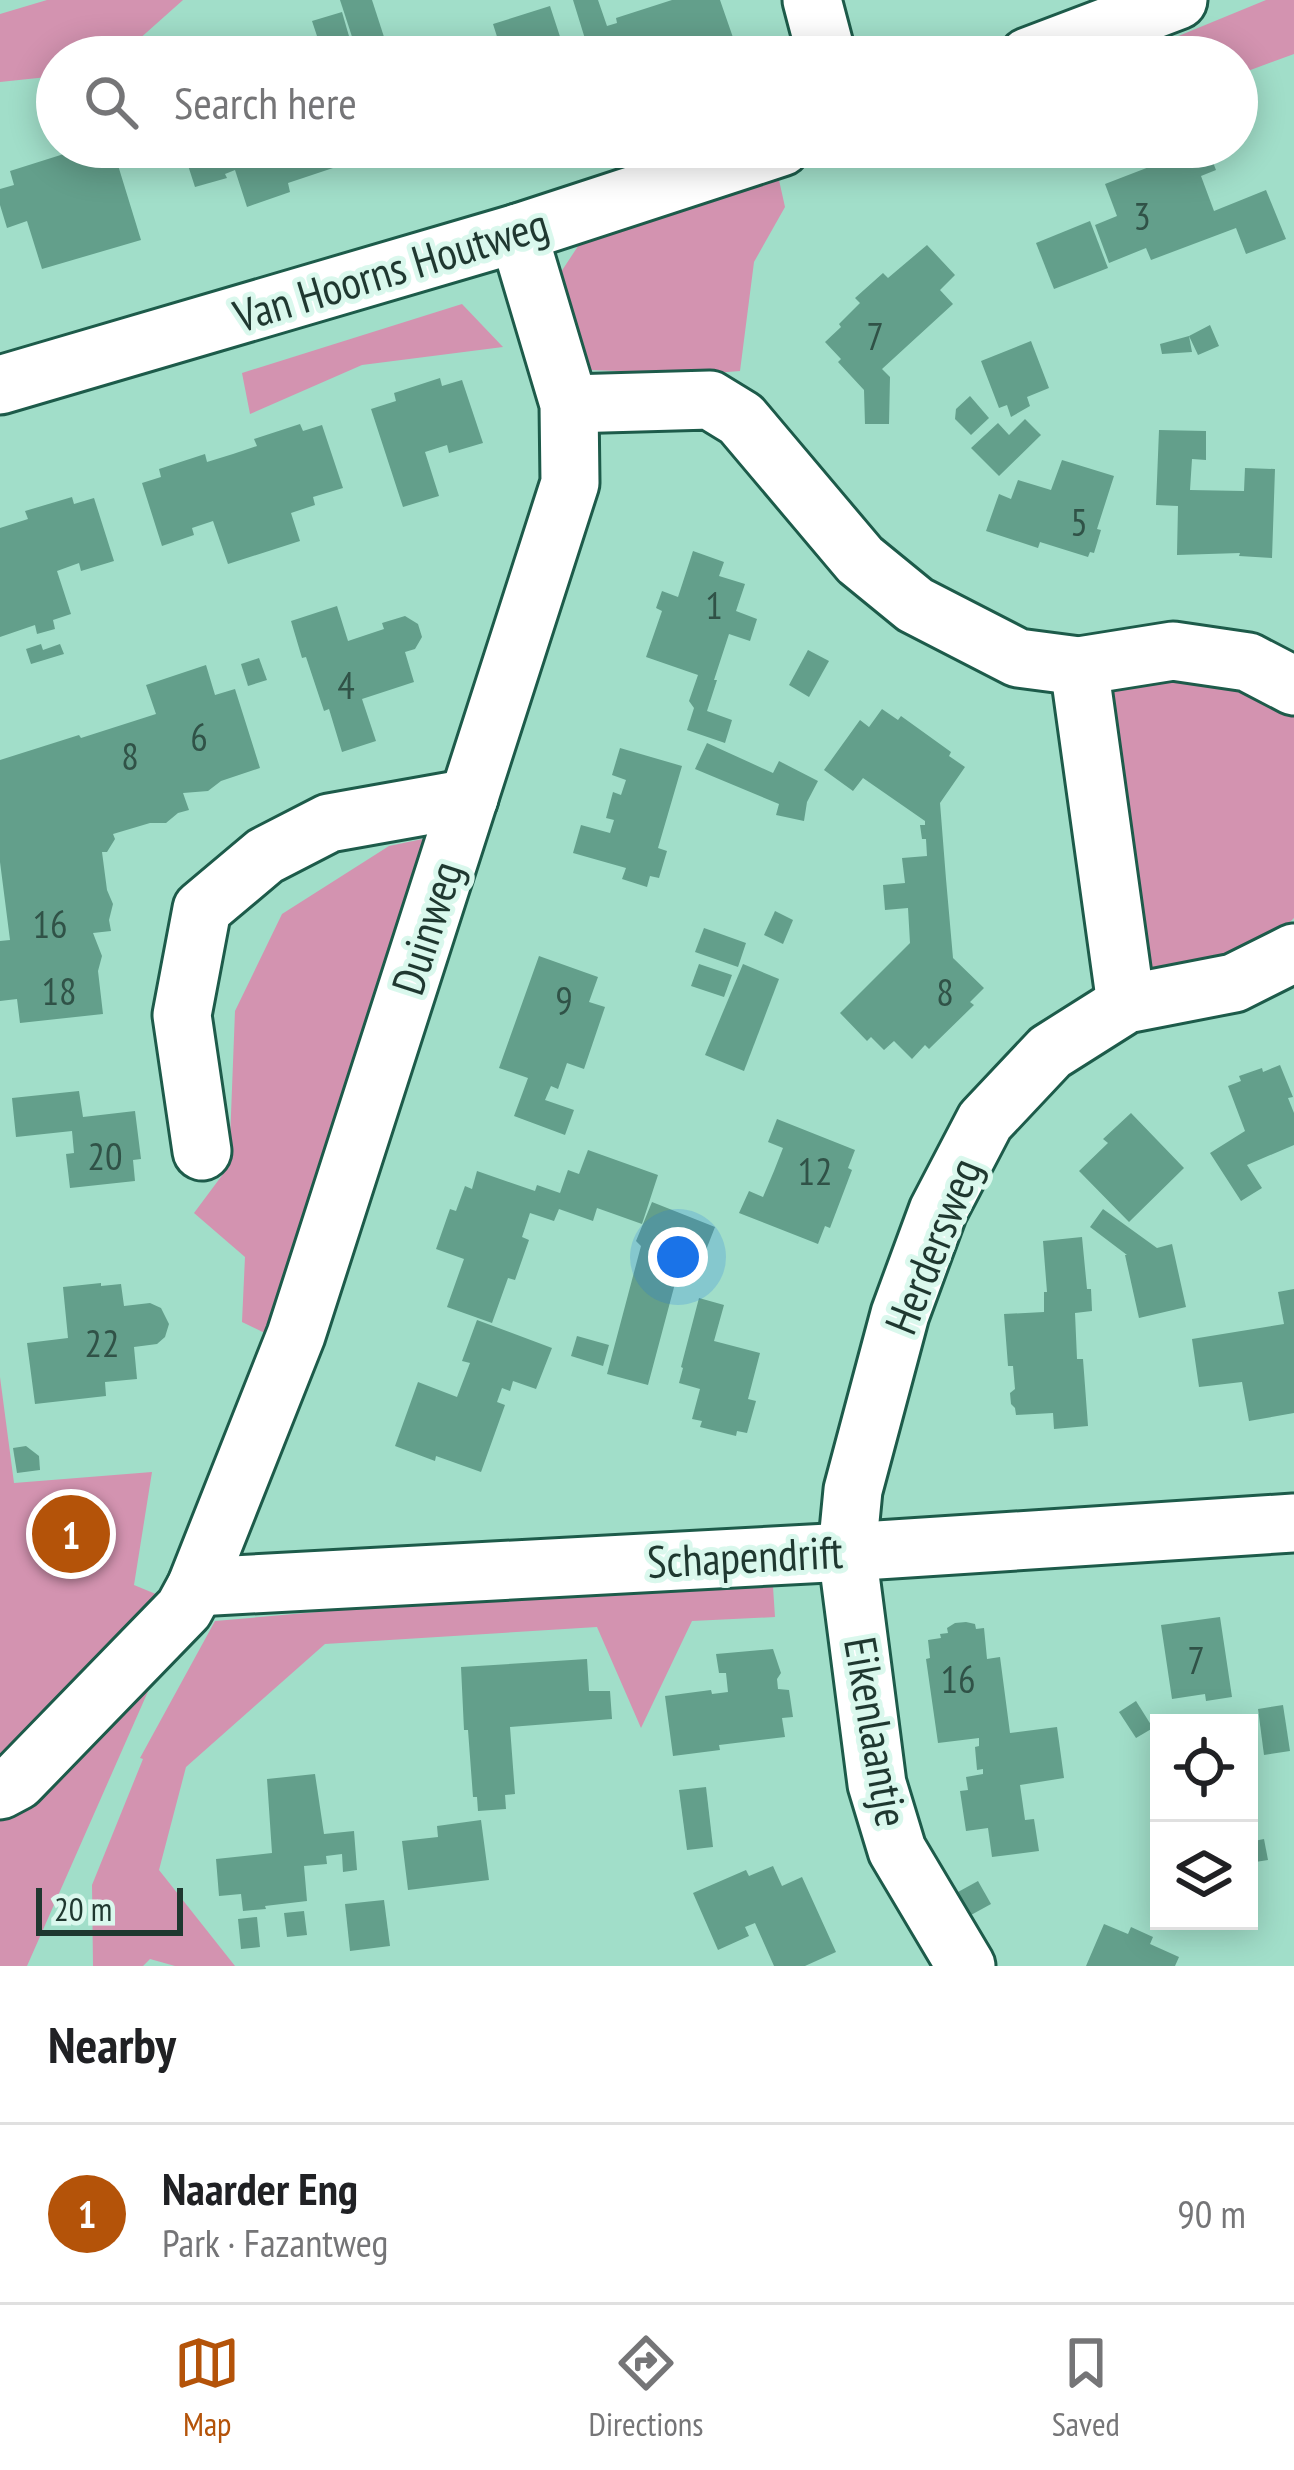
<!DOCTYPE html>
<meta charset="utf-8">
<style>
:root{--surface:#fff;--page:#f2f2f2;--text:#202124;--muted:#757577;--line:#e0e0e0;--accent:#b45309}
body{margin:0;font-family:"PT Sans Narrow",sans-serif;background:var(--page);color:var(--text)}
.controls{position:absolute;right:36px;bottom:36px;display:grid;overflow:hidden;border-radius:0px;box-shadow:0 6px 30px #0003}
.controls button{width:108px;height:108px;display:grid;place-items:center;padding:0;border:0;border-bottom:3px solid var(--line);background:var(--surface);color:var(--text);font:60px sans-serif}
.scale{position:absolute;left:36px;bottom:30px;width:147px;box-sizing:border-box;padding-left:12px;border:6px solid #1f3830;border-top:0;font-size:33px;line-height:42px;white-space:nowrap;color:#1f3830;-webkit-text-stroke:9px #daf8ed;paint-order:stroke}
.you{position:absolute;left:678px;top:1257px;width:42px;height:42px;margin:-30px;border:9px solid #fff;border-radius:50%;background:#1a73e8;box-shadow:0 0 0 18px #1a73e833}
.badge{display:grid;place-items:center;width:78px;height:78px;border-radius:50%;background:var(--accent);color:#fff;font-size:39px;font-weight:700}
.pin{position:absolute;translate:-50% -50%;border:6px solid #fff;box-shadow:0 3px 12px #0006}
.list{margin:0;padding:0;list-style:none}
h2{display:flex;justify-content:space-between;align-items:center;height:156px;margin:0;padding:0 48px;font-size:51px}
h2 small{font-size:39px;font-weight:400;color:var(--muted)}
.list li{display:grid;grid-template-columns:78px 1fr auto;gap:36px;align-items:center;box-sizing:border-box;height:180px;padding:0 48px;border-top:3px solid var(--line)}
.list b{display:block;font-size:45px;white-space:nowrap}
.list p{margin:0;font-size:39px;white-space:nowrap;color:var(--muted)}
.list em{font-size:39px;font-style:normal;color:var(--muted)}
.icon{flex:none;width:66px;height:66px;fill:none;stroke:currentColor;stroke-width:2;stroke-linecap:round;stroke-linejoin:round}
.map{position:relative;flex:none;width:1294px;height:1966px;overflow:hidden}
.search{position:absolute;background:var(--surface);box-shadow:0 6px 30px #0003;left:36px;right:36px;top:36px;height:132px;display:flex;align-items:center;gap:30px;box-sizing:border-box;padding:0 42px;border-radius:66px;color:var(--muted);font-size:45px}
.sheet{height:336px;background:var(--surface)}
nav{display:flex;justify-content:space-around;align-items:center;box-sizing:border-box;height:168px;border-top:3px solid var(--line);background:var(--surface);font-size:33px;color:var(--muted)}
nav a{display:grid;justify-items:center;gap:6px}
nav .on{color:var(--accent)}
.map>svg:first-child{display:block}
.green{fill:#d393b0}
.building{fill:#639f8b}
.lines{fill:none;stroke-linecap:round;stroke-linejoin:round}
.minor-casing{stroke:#1d5b4a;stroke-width:63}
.minor{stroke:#fff;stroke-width:57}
.labels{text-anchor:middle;stroke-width:10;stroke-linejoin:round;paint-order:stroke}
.number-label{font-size:39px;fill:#305247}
.street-label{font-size:45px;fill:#1f3830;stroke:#daf8ed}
</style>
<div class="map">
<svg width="1294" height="1966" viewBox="0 0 1294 1966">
<rect width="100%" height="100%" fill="#a1dec9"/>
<g class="green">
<polygon points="47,0 183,0 119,57 57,57 57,76 0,82 0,14"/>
<polygon points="1266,0 1294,0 1294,54 1237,75 1237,57 1140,57 1159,44"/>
<polygon points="779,180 785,207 754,262 740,371 702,374 589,370 561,272 586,234"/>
<polygon points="462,304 503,347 362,365 250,414 242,373"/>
<polygon points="1191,668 1294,711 1294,918 1255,956 1143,972 1109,681"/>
<polygon points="437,836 269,1335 242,1322 245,1257 194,1213 229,1166 235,1011 282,914 389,846"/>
<polygon points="0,1377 14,1483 152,1472 134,1585 163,1597 157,1671 27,1966 0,1966"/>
<polygon points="772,1572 775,1617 692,1621 641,1728 597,1627 325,1644 186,1767 159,1870 235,1966 175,1966 150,1959 143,1966 93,1966 92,1885 143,1759 140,1758 215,1621"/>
</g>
<g class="building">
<polygon points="340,0 372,0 385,40 356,49"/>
<polygon points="573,0 598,0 607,26 617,23 616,18 672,0 720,0 737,49 712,57 629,57 624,44 590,55"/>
<polygon points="550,6 566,55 469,57 500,46 493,24"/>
<polygon points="342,12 353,50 324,57 312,21"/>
<polygon points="459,39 466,57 396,57 423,48 424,51"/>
<polygon points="86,147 162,147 117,162 141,240 42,269 27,221 7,228 0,205 0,189 14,185 10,171"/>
<polygon points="182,147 337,147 342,165 288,183 290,192 247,207 235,170 225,174 227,178 195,187"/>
<polygon points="1201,147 1207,147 1216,170 1201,176 1214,211 1266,190 1286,239 1246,254 1236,228 1151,260 1146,248 1109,263 1095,225 1117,216 1105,184"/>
<polygon points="1090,221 1108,268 1054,289 1036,243"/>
<polygon points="927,245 955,275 940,290 953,304 882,369 890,377 889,424 865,424 864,390 838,362 841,359 825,342 841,327 839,324 860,303 855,298 883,273 888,278"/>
<polygon points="1210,325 1219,346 1198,355 1189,336 1192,352 1162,354 1160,344 1189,336"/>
<polygon points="1031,341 1049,388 1027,397 1030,406 1011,417 1007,405 999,408 981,361"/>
<polygon points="440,378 442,386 462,380 483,443 449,453 447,445 425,452 439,496 403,507 371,409 396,401 394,393"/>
<polygon points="970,396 989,418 971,435 955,419 956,409"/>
<polygon points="1025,419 1041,435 999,476 971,448 998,423 1009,435"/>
<polygon points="300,424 303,431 322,425 343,488 313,497 315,505 291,513 300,541 228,564 213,521 192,528 194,535 162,546 142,483 161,477 159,469 205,454 207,462 233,454 257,446 254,439"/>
<polygon points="1159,430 1206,431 1206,460 1192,459 1190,490 1244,491 1245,468 1275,469 1272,558 1239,556 1240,553 1177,555 1178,506 1156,505"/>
<polygon points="1062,460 1114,476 1097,529 1101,530 1094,553 1090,552 1088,557 1040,542 1038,548 986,531 999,494 1011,499 1018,480 1051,490"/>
<polygon points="72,497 74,504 94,498 114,561 81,571 79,563 57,571 71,614 53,620 55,629 37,634 35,625 0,637 0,528 28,519 25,511"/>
<polygon points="693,551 724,562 719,576 745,584 736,611 757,619 750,641 729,634 714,680 717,680 707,711 732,720 725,743 687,730 694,708 689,701 698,675 646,657 662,611 656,608 662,591 678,597"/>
<polygon points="337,606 348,641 384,629 382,623 405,616 418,624 422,637 415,649 405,652 414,682 362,699 376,741 342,752 329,709 324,711 306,657 302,658 291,621"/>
<polygon points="41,644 43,650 60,644 64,654 31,664 26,649"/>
<polygon points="808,650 829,661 809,697 789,685"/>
<polygon points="259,658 267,680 248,686 241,664"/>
<polygon points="206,665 215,695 235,689 260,768 221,781 208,791 183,793 189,810 178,813 166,823 150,823 113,834 115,839 107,852 102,852 107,890 113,904 109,920 111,931 93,933 102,956 98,971 103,1014 20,1023 17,999 0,1001 0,941 10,940 0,862 0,760 79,735 81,738 156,714 146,685"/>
<polygon points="882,709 898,720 901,716 951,752 949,756 965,767 940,803 946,879 953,958 984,988 970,1002 974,1005 929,1049 925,1045 912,1059 894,1041 884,1050 871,1037 867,1041 840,1013 910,943 908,908 885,910 883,885 905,883 902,858 927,856 926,839 922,839 920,825 925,825 925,821 863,778 853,791 824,770 860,720 869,727"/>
<polygon points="707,743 773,773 779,761 818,781 807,802 804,821 776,815 779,804 695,769"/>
<polygon points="620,748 682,766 658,848 667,851 659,878 650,876 647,887 622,879 626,868 573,853 581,825 610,833 614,820 606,818 613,792 621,795 626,780 612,775"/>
<polygon points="775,911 793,920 783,944 764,935"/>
<polygon points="704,928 746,943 738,967 695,952"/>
<polygon points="539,956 598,977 589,1002 605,1007 584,1069 567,1063 558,1089 551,1086 545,1100 574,1110 565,1135 514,1116 528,1078 499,1068"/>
<polygon points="699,964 732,975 724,997 691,986"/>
<polygon points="743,964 779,979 744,1071 705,1055"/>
<polygon points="1280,1065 1293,1097 1288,1098 1294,1113 1294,1145 1247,1165 1262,1188 1241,1201 1210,1153 1245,1131 1228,1086 1241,1081 1239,1076 1262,1068 1263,1072"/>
<polygon points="79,1091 83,1117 135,1111 141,1159 133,1160 135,1181 70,1188 66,1154 74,1153 72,1131 16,1137 12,1098"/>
<polygon points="1131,1113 1184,1168 1129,1222 1079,1171 1108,1143 1103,1139"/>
<polygon points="777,1119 855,1150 848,1168 852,1170 830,1228 825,1226 818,1244 739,1213 749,1191 763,1197 774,1171 783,1148 768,1142"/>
<polygon points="588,1150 658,1175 642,1224 597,1208 593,1221 559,1209 554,1221 530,1213 522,1237 529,1240 515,1280 508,1278 492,1323 447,1307 464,1259 436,1249 450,1209 456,1211 465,1186 472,1189 477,1171 535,1191 537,1185 560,1193 568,1170 579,1174"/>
<polygon points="652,1202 715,1227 699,1268 681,1261 648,1385 607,1374 641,1246 636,1241"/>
<polygon points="1103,1209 1157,1248 1172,1244 1186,1307 1139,1318 1125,1255 1127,1255 1090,1227"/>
<polygon points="1082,1237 1087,1289 1091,1289 1092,1311 1075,1313 1077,1359 1083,1359 1088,1426 1054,1429 1053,1413 1016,1415 1015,1408 1011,1404 1010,1393 1015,1389 1013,1366 1008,1366 1004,1314 1044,1312 1044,1292 1047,1292 1043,1241"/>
<polygon points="101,1283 101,1286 121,1284 124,1306 150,1303 161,1308 169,1324 165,1337 157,1344 134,1347 137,1379 105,1382 106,1396 35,1404 27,1343 68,1338 63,1287"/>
<polygon points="1294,1289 1294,1413 1249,1421 1242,1382 1199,1387 1192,1339 1284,1324 1278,1292"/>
<polygon points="699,1298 724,1305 714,1341 760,1353 748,1399 756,1401 747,1433 737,1431 736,1436 700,1427 702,1421 692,1419 700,1389 679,1383 683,1368 681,1367"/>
<polygon points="477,1320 552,1348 536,1389 513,1381 510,1391 502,1388 497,1402 505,1405 481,1472 436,1456 435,1461 395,1446 418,1382 457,1397 470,1363 462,1361"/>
<polygon points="577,1336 609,1345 603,1366 571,1356"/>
<polygon points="26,1446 39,1456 40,1470 17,1473 13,1448"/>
<polygon points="1220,1617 1232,1697 1206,1701 1205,1694 1172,1699 1161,1625"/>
<polygon points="966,1622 975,1624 976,1629 984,1628 987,1659 1000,1657 1010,1733 1057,1727 1064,1778 1020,1785 1025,1820 1034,1819 1039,1851 992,1857 988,1828 966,1831 960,1791 968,1790 966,1777 983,1774 983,1769 977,1770 975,1747 979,1746 979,1738 938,1743 926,1659 930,1658 928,1640 941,1638 940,1634 948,1633 947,1628 955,1623"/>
<polygon points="773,1649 781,1673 777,1679 778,1689 789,1690 793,1717 782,1718 785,1737 719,1745 720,1750 673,1756 665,1696 711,1690 712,1694 728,1692 726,1673 719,1673 716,1654"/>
<polygon points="587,1659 589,1691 610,1691 612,1719 510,1727 515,1794 505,1795 506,1809 478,1811 477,1797 473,1797 468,1730 464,1730 461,1667"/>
<polygon points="1136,1701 1153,1728 1136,1738 1119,1712"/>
<polygon points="1283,1705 1290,1751 1264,1755 1258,1709"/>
<polygon points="315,1774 324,1834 354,1831 357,1870 343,1872 342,1854 326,1856 327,1864 304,1866 307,1901 265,1906 266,1909 243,1911 241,1894 219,1896 216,1859 272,1853 267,1779"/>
<polygon points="706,1787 713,1847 687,1850 679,1790"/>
<polygon points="481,1820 489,1880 408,1890 402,1841 438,1837 437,1826"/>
<polygon points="1264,1839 1268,1860 1249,1863 1249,1842"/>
<polygon points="773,1866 782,1886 802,1877 836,1952 805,1966 774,1966 755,1923 745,1927 749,1936 718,1950 693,1893 746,1870 749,1876"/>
<polygon points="978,1881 991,1904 971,1915 958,1892"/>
<polygon points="384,1900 390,1946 350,1951 345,1904"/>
<polygon points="304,1911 307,1935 287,1937 284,1913"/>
<polygon points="257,1917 260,1947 241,1949 238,1919"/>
<polygon points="1104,1924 1128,1934 1131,1927 1153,1937 1150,1944 1179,1957 1175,1966 1086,1966"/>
</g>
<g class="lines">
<defs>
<g id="minor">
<polyline points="812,0 827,57"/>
<polyline points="1028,57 1178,0"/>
<polyline points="0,385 518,233 781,147"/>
<polyline points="569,404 710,400 741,419 860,560 915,605 1018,658 1079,666 1173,651 1248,662 1294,686"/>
<polyline points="1079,666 1126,1004"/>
<polyline points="202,1151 182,1015 202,909 265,856 329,823 469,798"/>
<polyline points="196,1587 847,1552 1294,1523"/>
<polyline points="0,1790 17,1781 184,1609 196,1587 296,1335 570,483 569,404 518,233"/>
<polyline points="966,1966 897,1850 877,1784 847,1552 853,1490 900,1314 938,1211 985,1121 1050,1052 1126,1004 1234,983 1294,953"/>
</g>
</defs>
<use href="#minor" class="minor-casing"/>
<use href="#minor" class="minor"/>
</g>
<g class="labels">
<g class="number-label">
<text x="1142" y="230">3</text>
<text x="875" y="350">7</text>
<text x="1079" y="536">5</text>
<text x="714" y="619">1</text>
<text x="346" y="699">4</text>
<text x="199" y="751">6</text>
<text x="130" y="770">8</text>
<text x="50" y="938">16</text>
<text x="59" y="1005">18</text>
<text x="945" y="1006">8</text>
<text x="564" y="1014">9</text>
<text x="105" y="1170">20</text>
<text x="815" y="1185">12</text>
<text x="102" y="1357">22</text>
<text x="1196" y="1674">7</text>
<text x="958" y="1693">16</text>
</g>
<g class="street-label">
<text transform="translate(391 270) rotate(-17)" y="16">Van Hoorns Houtweg</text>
<text transform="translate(427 928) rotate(-72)" y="16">Duinweg</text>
<text transform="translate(933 1246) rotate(-68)" y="16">Herdersweg</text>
<text transform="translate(745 1557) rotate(-3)" y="16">Schapendrift</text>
<text transform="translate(876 1732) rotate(80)" y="16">Eikenlaantje</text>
</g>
</g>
</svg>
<div class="controls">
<button><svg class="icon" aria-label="locate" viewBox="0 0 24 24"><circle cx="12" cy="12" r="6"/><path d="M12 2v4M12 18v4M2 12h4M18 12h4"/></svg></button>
<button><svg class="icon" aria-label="layers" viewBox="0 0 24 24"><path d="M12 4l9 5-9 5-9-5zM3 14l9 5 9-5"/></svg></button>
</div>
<div class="scale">20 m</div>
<div class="you"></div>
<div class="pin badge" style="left:71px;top:1534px">1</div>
<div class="search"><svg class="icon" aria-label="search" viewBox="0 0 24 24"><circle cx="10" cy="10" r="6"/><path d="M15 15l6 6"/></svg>Search here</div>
</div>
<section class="sheet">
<h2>Nearby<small></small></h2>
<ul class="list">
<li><span class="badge">1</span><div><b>Naarder Eng</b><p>Park · Fazantweg</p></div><em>90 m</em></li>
</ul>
</section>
<nav>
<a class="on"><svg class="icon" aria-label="map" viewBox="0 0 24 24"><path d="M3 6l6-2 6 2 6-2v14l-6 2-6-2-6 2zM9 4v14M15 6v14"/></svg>Map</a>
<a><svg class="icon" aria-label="directions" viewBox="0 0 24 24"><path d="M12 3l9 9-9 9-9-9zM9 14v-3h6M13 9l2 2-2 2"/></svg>Directions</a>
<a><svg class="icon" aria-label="saved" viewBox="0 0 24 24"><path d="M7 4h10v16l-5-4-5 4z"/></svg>Saved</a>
</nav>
